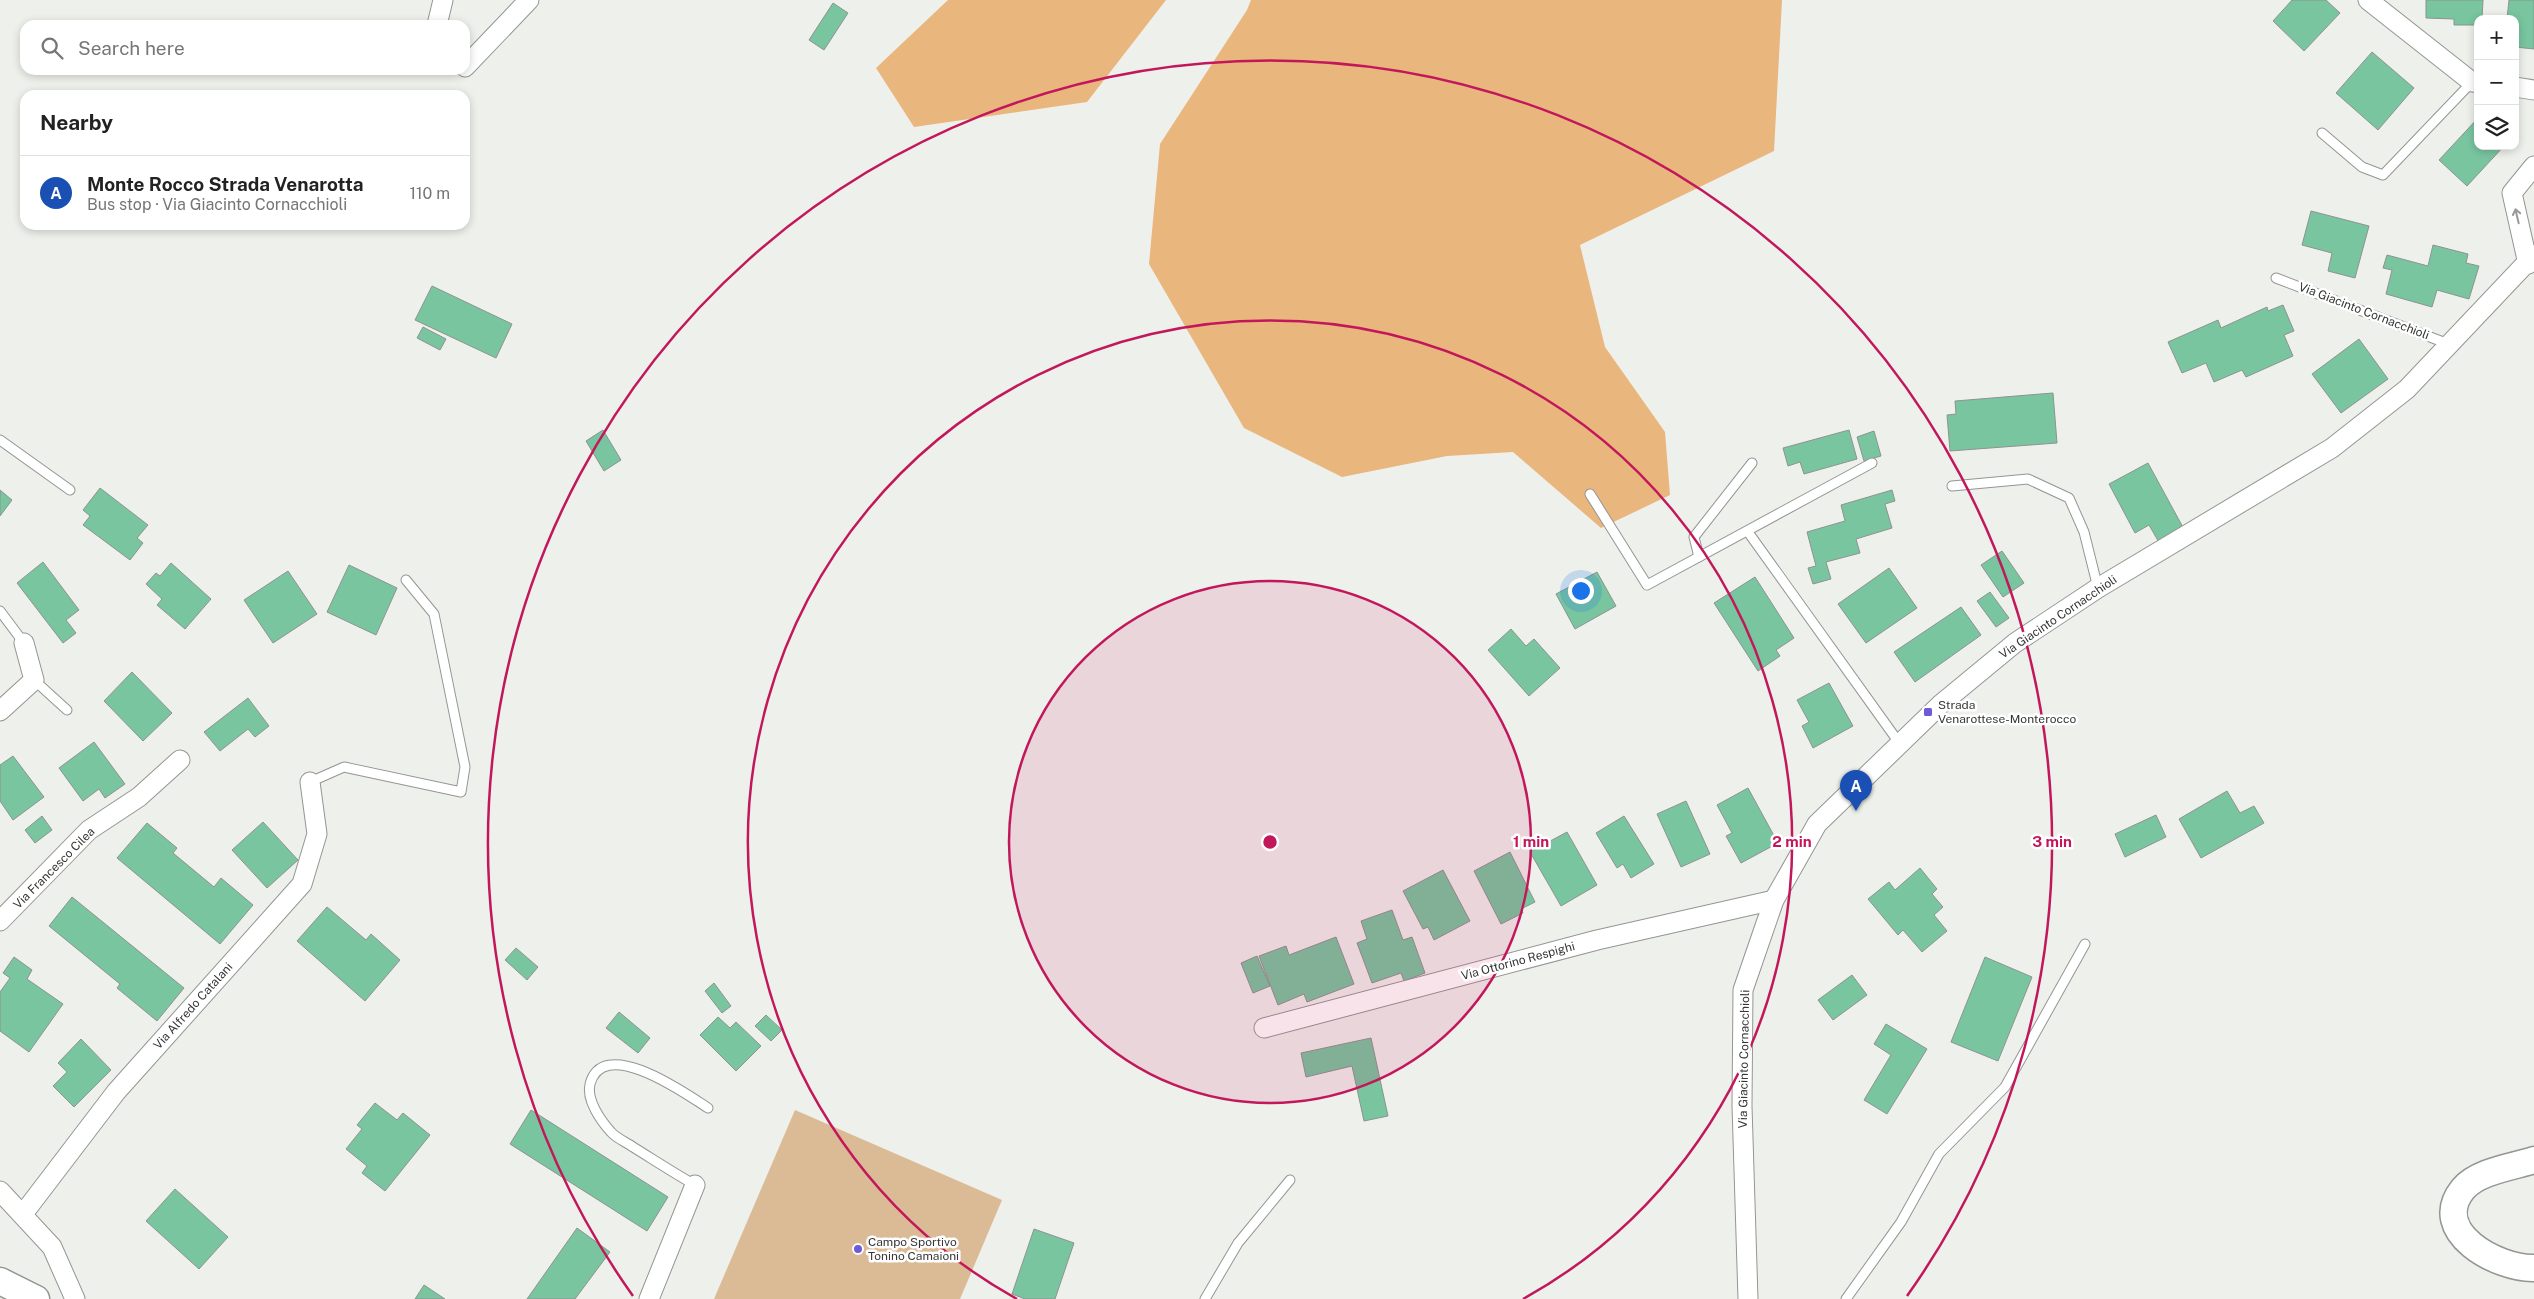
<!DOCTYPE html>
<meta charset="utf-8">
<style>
:root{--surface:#fff;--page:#f6f6f6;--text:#222;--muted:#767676;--line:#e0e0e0;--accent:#ea580c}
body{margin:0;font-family:"Public Sans",sans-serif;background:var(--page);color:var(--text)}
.controls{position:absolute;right:15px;top:15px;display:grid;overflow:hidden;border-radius:10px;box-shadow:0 2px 8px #0003}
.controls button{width:45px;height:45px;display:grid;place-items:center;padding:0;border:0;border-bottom:1px solid var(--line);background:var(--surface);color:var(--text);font:25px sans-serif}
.you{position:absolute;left:1580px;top:590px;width:18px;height:18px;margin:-12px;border:4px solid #fff;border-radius:50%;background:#1a73e8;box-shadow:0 0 0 8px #1a73e833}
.badge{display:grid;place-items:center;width:32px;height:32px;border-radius:50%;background:var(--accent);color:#fff;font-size:16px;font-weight:700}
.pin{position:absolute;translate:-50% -41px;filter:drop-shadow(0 1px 2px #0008)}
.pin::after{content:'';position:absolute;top:26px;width:18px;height:15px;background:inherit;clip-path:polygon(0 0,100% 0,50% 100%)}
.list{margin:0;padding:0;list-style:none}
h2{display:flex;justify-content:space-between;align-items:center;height:65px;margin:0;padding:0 20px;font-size:21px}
h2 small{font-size:16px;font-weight:400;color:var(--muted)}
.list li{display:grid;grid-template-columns:32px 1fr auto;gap:15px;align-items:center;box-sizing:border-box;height:75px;padding:0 20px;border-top:1px solid var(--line)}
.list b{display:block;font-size:19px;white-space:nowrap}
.list p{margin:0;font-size:16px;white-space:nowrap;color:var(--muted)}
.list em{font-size:16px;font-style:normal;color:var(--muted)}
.icon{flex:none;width:28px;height:28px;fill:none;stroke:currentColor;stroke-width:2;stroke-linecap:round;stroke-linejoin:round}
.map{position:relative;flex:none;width:2534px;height:1299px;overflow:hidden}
.search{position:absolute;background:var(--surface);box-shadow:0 2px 8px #0003;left:20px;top:20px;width:450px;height:55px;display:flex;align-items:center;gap:12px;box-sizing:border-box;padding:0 18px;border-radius:15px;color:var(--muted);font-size:19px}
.panel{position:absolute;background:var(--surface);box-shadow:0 2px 8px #0003;left:20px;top:90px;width:450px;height:140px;border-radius:15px}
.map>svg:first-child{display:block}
.green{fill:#dbba96}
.forest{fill:#e9b67e}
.building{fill:#79c5a0;stroke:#8e9390}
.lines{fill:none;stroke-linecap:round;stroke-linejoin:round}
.service-casing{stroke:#949692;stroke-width:11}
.minor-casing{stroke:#949692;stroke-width:21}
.secondary-casing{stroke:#949692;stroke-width:29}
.service{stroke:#fff;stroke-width:9}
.minor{stroke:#fff;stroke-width:19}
.secondary{stroke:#fff;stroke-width:26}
.oneway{stroke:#9a9a9a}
.ring{fill:none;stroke:#c2185b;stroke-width:2.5}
.poi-dot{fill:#6d5cd6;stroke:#fff;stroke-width:2}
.labels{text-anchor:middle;stroke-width:5;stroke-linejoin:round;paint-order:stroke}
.street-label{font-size:12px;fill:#353635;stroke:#fff}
.poi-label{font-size:12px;fill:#353635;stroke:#fff;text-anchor:start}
.centre{fill:#c2185b;stroke:#fff;stroke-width:2.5}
.ring-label{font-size:15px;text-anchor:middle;font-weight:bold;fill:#c2185b;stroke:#fff;stroke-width:5;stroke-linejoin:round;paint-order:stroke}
</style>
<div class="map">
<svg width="2534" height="1299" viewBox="0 0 2534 1299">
<rect width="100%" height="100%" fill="#eef0ec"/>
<polygon class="green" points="795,1110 1002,1200 960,1299 714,1299"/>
<g class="forest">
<polygon points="948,0 1166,0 1087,102 914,127 876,68"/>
<polygon points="1251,0 1782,0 1774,151 1580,245 1605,347 1665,432 1670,495 1601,528 1513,452 1447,456 1342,477 1244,428 1149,264 1160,144 1247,10"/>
</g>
<g class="building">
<polygon points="2292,0 2326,0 2340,13 2304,51 2273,21"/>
<polygon points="2426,0 2483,0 2482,19 2478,19 2478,25 2454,25 2454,19 2426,18"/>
<polygon points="2509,0 2534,0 2534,49 2515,47 2515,19 2507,19"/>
<polygon points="833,3 848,13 824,50 809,40"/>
<polygon points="2372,52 2414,88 2378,130 2336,93"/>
<polygon points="2478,118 2478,146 2504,146 2467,186 2439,160"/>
<polygon points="2311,211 2369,226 2355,278 2328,271 2332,253 2302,245"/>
<polygon points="2433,245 2468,254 2466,263 2479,266 2469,299 2437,290 2432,307 2386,294 2392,270 2383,268 2387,255 2428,266"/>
<polygon points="432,286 512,324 496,358 415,320"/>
<polygon points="2283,305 2294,331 2284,335 2293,356 2246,377 2242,370 2214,382 2206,363 2182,373 2168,342 2218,320 2221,328 2267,307 2268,311"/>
<polygon points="423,327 446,339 440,350 417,338"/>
<polygon points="2359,339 2388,379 2341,413 2312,374"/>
<polygon points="2053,393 2057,443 1950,451 1947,415 1956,414 1955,401"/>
<polygon points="603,430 621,460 604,471 586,441"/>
<polygon points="1849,430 1857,459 1804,474 1800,462 1788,466 1783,448"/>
<polygon points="1874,431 1881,456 1864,461 1857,437"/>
<polygon points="2148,463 2185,531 2160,544 2149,525 2135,533 2109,484"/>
<polygon points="100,488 148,525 137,538 143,543 130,560 83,525 90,516 83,510"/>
<polygon points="0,490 12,500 0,516"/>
<polygon points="1892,490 1895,501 1885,504 1892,528 1856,539 1860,553 1826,562 1831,579 1813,584 1808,568 1816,566 1807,532 1845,521 1841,505"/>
<polygon points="2002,551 2024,583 2003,597 1981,565"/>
<polygon points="43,562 79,610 66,620 76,633 63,643 17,583"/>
<polygon points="171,563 211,599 185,629 157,605 162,599 146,584 156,573 160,576"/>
<polygon points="349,565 397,588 376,635 327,612"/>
<polygon points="1889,568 1917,608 1866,643 1838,604"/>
<polygon points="288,571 317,614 273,643 244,600"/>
<polygon points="1597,572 1616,606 1575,629 1556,594"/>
<polygon points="1755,577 1794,638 1776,650 1780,656 1758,671 1714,603"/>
<polygon points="1990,592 2009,618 1996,627 1977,601"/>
<polygon points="1961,607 1981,635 1915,682 1894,652"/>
<polygon points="1511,629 1526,646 1534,639 1560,668 1529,696 1488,650"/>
<polygon points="132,672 172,713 143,741 104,701"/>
<polygon points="1829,683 1853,726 1813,748 1802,726 1809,722 1797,700"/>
<polygon points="248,698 269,726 255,737 248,729 220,751 204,732"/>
<polygon points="94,742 125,784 105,798 99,789 83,801 59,768"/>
<polygon points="13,756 44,797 13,820 0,801 0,765"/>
<polygon points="1748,788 1778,843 1741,863 1726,836 1732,833 1717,805"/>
<polygon points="2227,791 2240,813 2254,806 2264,823 2201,858 2179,819"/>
<polygon points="1686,801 1710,854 1681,867 1657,814"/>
<polygon points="2156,815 2166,837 2125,857 2115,834"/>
<polygon points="42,816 52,830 35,843 25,830"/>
<polygon points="1624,816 1654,864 1631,878 1623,864 1617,868 1596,833"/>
<polygon points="263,822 298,860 267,888 232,850"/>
<polygon points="147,823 177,848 173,853 214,887 221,878 253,905 220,944 117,858"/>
<polygon points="1567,832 1597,885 1561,906 1530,852"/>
<polygon points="1510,852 1535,902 1521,909 1523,913 1501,924 1474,871"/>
<polygon points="1920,868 1937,889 1932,894 1943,907 1934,915 1947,931 1922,952 1903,930 1898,935 1868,899 1889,882 1895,890"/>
<polygon points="1443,870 1470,921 1434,940 1428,927 1423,929 1403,891"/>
<polygon points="72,897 184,988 157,1021 117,988 120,984 49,926"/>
<polygon points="327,907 366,940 371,934 400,960 365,1001 297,941"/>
<polygon points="1392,910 1403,940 1412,937 1425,973 1404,981 1401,973 1372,983 1357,943 1367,939 1361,921"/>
<polygon points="1336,937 1354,984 1307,1002 1304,994 1278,1005 1259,956 1286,946 1289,955"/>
<polygon points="516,948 538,967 527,980 505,960"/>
<polygon points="1257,956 1270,986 1253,993 1241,963"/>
<polygon points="14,957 32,970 27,979 63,1004 29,1052 0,1031 0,992 10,978 3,973"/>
<polygon points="1985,957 2032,977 1998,1061 1951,1042"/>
<polygon points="1852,975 1867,995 1833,1020 1818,1000"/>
<polygon points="714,983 731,1006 722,1013 705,991"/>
<polygon points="619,1012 650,1038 638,1053 606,1028"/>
<polygon points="766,1015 782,1030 771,1041 755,1026"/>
<polygon points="718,1017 730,1028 736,1022 761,1046 736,1071 700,1035"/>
<polygon points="1886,1024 1927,1049 1887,1114 1864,1100 1891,1055 1874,1044"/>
<polygon points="1371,1038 1388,1116 1364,1121 1352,1066 1306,1077 1301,1053"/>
<polygon points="81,1039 111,1070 74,1107 53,1086 67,1072 58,1063"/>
<polygon points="375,1103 397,1120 403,1113 430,1135 385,1191 362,1173 367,1166 346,1149 362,1129 357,1125"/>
<polygon points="531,1110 668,1197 647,1231 510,1144"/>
<polygon points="175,1189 228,1237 199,1269 146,1221"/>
<polygon points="577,1228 610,1252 575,1299 527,1299"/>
<polygon points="1034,1229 1074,1243 1055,1299 1025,1299 1012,1294"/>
<polygon points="424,1285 445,1299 415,1299"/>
</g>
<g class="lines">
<defs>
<g id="service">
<polyline points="2322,133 2362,167 2383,175 2472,82"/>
<polyline points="2276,278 2451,345"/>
<polyline points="0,440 70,490"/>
<polyline points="1952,486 2028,479 2069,498 2084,532 2098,588"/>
<polyline points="1590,494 1647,585 1872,463"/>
<polyline points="1748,532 1900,744"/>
<polyline points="1699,557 1694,537 1752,463"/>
<polyline points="0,611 24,643"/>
<polyline points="34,680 67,710"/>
<polyline points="310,782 344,767 461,792 465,767 434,614 406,580"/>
<path d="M695,1185C674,1173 654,1160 633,1147C626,1142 616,1138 611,1132C601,1121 586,1100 590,1084C603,1035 685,1093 708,1108"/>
<polyline points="1205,1299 1238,1243 1290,1180"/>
<polyline points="1846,1299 1901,1222 1939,1154 2005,1087 2085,944"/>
</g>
<g id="minor">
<polyline points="2368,0 2472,82 2478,83"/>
<polyline points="437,25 443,0"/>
<polyline points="465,67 529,0"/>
<polyline points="2515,87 2534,90"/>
<polyline points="2528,264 2512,193 2534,166"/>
<polyline points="0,711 34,680 24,643"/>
<polyline points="0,921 89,830 139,797 180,760"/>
<polyline points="1264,1028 1597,940 1774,900"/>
<polyline points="0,1191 52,1247 75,1299"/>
<polyline points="23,1214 116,1092 302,884 317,834 310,782"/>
<polyline points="649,1299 695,1185"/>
<polyline points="1748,1299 1742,1106 1743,990 1774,900 1817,824 1941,704 2015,643 2098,588 2332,448 2407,389 2534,255"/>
</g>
<g id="secondary">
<path d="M2534,1160C2513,1167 2478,1171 2463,1189C2428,1232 2498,1269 2534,1268"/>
<polyline points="0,1281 36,1299"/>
</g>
</defs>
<use href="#service" class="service-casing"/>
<use href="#minor" class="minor-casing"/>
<use href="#secondary" class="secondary-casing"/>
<use href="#service" class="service"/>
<use href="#minor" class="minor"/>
<use href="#secondary" class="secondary"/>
</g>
<defs><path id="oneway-shaft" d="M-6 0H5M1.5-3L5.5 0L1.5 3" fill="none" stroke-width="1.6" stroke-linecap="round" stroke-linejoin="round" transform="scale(1.25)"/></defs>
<use class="oneway" href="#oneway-shaft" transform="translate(2517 216) rotate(-103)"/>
<circle cx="1270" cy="842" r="261" fill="#c2185b" fill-opacity=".12"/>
<g class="ring">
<circle cx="1270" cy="842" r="261"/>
<path d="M1017 1299A522 522 0 1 1 1523 1299"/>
<path d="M633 1296A782 782 0 1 1 1907 1296"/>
</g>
<g class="poi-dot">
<rect x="1923" y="707" width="10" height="10" rx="2.5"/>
<circle cx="858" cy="1249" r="5"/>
</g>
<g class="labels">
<g class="street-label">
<text transform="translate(2364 311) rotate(21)" y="4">Via Giacinto Cornacchioli</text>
<text transform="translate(2058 617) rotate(-34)" y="4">Via Giacinto Cornacchioli</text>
<text transform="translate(54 868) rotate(-45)" y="4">Via Francesco Cilea</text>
<text transform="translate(1518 961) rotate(-15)" y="4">Via Ottorino Respighi</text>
<text transform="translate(193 1006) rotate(-48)" y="4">Via Alfredo Catalani</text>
<text transform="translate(1744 1059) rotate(-89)" y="4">Via Giacinto Cornacchioli</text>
</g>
<g class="poi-label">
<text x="1938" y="709">Strada<tspan x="1938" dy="14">Venarottese-Monterocco</tspan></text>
<text x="868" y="1246">Campo Sportivo<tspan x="868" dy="14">Tonino Camaioni</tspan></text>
</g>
</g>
<circle cx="1270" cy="842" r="8" class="centre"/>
<g class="ring-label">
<text x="1531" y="847">1 min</text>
<text x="1792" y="847">2 min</text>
<text x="2052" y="847">3 min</text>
</g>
</svg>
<div class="controls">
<button>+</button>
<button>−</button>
<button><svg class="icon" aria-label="layers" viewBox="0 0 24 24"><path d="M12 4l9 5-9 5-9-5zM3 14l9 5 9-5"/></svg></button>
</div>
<div class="you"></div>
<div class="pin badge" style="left:1856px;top:811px;background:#1a4fb4">A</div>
<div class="search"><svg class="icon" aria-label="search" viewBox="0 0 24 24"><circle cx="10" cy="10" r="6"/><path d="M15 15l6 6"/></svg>Search here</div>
<section class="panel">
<h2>Nearby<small></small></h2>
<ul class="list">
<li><span class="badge" style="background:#1a4fb4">A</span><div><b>Monte Rocco Strada Venarotta</b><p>Bus stop · Via Giacinto Cornacchioli</p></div><em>110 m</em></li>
</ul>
</section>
</div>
